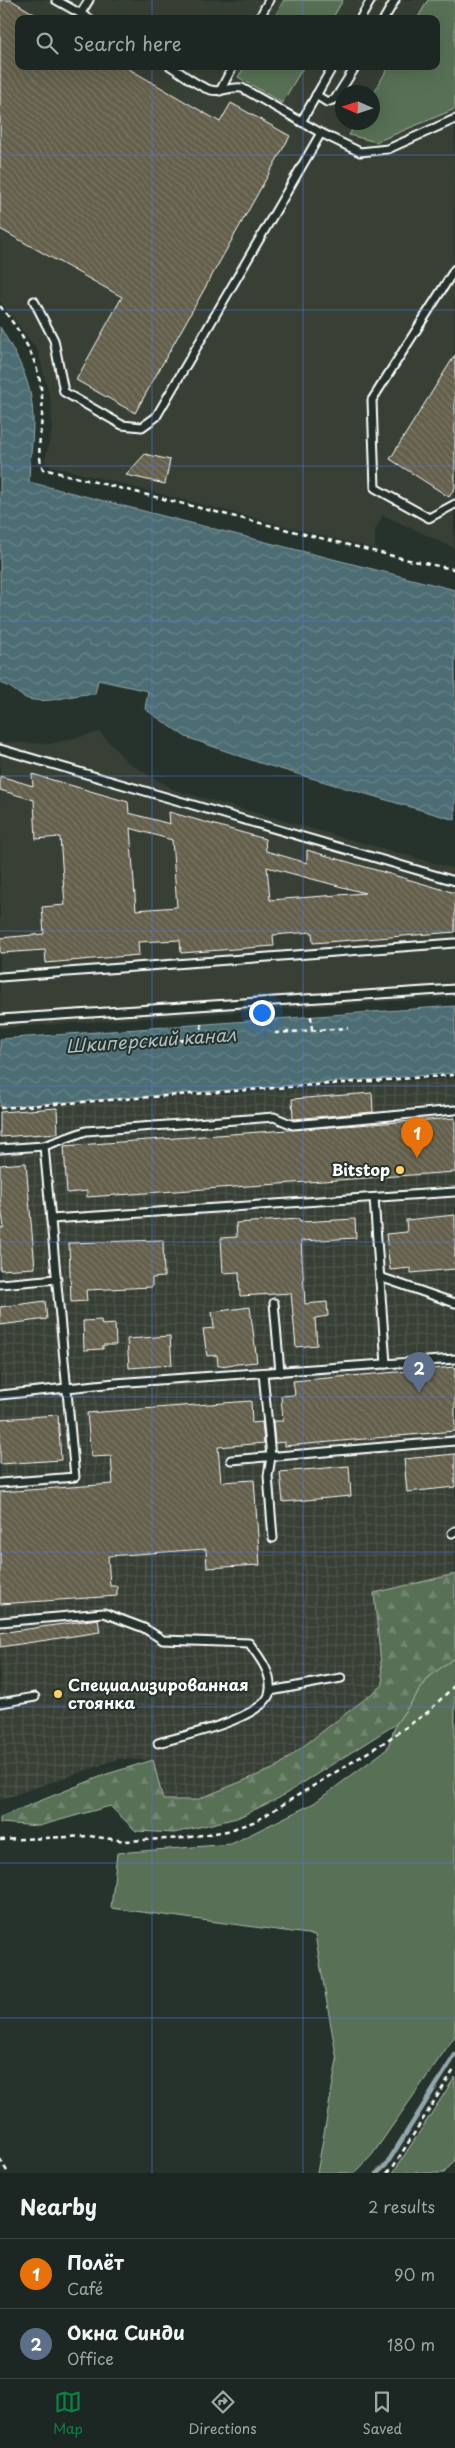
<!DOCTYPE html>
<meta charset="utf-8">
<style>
:root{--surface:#1c2622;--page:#252e2a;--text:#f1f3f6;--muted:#a0a5a5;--line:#3a4340;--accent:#0b8043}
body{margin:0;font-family:"Playpen Sans",sans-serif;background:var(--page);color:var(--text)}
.compass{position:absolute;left:335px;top:85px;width:45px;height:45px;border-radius:50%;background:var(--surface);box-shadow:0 5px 20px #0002;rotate:273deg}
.you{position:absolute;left:261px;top:1012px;width:18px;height:18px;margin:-12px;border:4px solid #fff;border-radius:50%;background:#1a73e8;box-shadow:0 0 0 8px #1a73e833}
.badge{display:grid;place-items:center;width:32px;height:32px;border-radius:50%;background:var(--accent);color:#fff;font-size:16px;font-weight:700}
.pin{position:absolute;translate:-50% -41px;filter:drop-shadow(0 1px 2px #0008)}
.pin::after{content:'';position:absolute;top:26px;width:18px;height:15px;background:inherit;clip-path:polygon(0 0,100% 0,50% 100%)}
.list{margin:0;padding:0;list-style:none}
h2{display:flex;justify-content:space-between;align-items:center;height:65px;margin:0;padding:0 20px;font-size:21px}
h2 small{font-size:16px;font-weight:400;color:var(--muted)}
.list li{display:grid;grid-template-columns:32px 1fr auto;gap:15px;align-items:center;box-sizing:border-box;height:70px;padding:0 20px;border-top:1px solid var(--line)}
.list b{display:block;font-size:19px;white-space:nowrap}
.list p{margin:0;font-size:16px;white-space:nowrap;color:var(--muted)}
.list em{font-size:16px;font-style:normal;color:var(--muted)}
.icon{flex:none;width:28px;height:28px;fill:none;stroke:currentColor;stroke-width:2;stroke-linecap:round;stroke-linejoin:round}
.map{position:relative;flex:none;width:455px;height:2173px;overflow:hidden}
.search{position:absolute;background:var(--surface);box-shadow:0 5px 20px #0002;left:15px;right:15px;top:15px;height:55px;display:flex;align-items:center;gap:12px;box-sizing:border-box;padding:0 18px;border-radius:10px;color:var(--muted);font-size:19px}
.sheet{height:205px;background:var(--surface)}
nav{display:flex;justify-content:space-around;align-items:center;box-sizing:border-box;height:70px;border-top:1px solid var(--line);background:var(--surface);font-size:14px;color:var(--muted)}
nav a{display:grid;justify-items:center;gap:2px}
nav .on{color:var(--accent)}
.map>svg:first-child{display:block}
.built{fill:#384036;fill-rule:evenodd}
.industrial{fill:url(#industrial-grid)}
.green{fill:#587156;stroke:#acb8aa}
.forest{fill:url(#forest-firs);stroke:#acb8aa}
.water{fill:url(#water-waves);stroke:#94a7ab}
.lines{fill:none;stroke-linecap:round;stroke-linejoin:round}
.stream{stroke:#94a7ab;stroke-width:4.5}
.building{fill:url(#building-back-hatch);stroke:#fff;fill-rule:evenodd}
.lane-casing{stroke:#fff;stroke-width:11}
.path{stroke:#fff;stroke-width:2.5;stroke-dasharray:5 4;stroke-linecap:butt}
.lane{stroke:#26332d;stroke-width:7}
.grid{fill:none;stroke:#567ae2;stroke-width:1;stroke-opacity:0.55}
.poi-dot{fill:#ffd166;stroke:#26332d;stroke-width:2}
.labels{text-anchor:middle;stroke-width:4;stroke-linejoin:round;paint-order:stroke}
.poi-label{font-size:16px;font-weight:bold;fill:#fff;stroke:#26332d;text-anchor:end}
.water-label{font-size:18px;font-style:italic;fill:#aebdc0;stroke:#26332d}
</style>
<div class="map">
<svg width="455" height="2173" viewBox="0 0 455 2173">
<defs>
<pattern id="industrial-grid" width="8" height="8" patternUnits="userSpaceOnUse" patternTransform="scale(1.25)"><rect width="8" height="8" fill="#384036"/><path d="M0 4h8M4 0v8" fill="none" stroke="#4c534a"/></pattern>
<pattern id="forest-firs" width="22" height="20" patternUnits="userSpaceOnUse" patternTransform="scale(1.25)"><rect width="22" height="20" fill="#587156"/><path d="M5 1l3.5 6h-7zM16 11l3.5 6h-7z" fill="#71866f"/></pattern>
<pattern id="water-waves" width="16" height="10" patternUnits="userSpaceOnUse" patternTransform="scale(1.25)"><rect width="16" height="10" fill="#4c6d73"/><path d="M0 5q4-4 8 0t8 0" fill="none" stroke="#678388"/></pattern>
<pattern id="building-back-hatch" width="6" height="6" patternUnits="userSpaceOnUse" patternTransform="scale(1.25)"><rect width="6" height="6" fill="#635f4c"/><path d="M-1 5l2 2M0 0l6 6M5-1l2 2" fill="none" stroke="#7a7767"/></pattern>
</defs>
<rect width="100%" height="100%" fill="#26332d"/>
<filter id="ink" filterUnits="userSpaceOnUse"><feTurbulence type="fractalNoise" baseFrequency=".02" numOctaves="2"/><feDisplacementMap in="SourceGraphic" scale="10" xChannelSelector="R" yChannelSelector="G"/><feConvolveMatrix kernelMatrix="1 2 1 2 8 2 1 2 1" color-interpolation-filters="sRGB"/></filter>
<g filter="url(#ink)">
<g class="built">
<path d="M0,0H455L454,548L383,515L375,530V549L44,464L52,430L51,402L38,351L0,301ZM19,19H436V66H19ZM342,92H372V122H342Z"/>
<polygon points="100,732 127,762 174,790 455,869 455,997 0,1028 0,742 50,744"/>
</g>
<polygon class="industrial" points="455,1078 455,1574 374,1593 383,1685 275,1768 196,1800 162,1800 153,1760 118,1759 0,1800 0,1109"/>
<g class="green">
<polygon points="284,0 343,0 332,19 273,19"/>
<polygon points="428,0 455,0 455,109 376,142 349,135 356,123 372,122 373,94 389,66 436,66 436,19 417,19"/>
<polygon points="245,66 304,66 282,103 238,77"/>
<polygon points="455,1657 455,2036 372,2155 355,2173 317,2173 337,2060 315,1935 111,1908 117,1853 231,1844 314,1803 387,1749 396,1724 429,1677"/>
<polygon points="455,2077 455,2160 444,2173 393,2173"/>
</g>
<polygon class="forest" points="455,1574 455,1657 429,1677 396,1724 279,1798 237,1818 174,1833 136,1831 110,1806 39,1826 0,1823 0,1817 107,1774 153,1760 163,1800 196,1800 275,1768 383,1685 374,1593"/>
<g class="water">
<path d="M0,327C19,359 34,386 33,424C33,444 29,463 29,482L455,590V820L260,763L186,737L145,709L148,691L98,680L95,694C74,693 55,703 34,700C19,699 16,687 0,683Z"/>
<polygon points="455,1006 455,1073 0,1107 0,1039"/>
</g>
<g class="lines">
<polyline class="stream" points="377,2173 386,2165 455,2055"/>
</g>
<g class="building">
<polygon points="0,0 11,0 43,19 19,19 19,66 124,66 220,122 231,103 290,136 135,413 76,380 122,297 0,229"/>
<polygon points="455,355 455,488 449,497 390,459"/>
<polygon points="145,454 170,460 165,484 126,475"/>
<path d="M32,774L128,802L129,813L170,824L169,812L265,839L266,851L307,863V850L455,893V932L313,943L312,932L273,935L274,946L181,953L180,940L138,942L139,955L46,963L45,950L0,953V938L44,934L42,907L65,905L60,837L36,839L34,800L0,790V776L33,786ZM130,828L172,840L177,907L136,910ZM267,867L365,893L270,900Z"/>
<polygon points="372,1093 373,1112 293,1119 292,1099"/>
<polygon points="57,1108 58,1133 0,1137 0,1112"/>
<polygon points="455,1118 455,1172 87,1197 87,1191 67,1193 64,1146"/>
<polygon points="26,1163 35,1268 0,1270 0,1228 4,1228 0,1199 0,1165"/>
<polygon points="455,1215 455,1269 411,1273 411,1268 390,1270 386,1234 407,1232 406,1220"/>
<polygon points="299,1219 300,1222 355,1219 356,1238 301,1241 305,1304 327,1302 328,1316 315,1318 317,1345 296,1347 291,1293 240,1296 239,1272 223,1273 221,1238 237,1237 236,1223"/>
<polygon points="163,1240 164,1277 152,1278 152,1287 86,1290 87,1301 71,1302 69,1243"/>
<polygon points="45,1301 47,1319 0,1325 0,1307"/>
<polygon points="250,1307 257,1362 218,1366 217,1355 207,1356 203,1329 214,1328 212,1312"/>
<polygon points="101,1320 102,1325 115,1324 116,1345 103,1345 103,1349 84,1350 83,1321"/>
<polygon points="170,1336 172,1365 129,1368 127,1339"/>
<polygon points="455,1367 455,1431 285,1446 285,1442 275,1443 273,1421 283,1421 281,1396 295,1395 293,1381"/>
<polygon points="251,1401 252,1423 262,1422 264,1443 218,1447 221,1482 254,1480 260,1565 207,1568 206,1549 108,1556 110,1586 117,1586 117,1596 0,1604 0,1492 113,1484 111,1456 91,1457 87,1413"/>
<polygon points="58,1415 61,1460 0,1464 0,1419"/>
<polygon points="455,1454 455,1487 407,1492 404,1459"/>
<polygon points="349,1466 351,1496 283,1502 280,1472"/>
<polygon points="98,1619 100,1632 0,1647 0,1633"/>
</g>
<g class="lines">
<defs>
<g id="lane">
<polyline points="56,0 90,19"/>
<polyline points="81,13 89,0"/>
<polyline points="259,19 269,0"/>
<polyline points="360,19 371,0"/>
<polyline points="384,19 395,0"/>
<path d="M170,66C182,73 198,87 211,90C222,93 231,86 242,88L321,133L360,152L388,149L455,119"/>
<polyline points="220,91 233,66"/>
<polyline points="316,95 327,102 335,99 356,66"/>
<polyline points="301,122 333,66"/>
<polyline points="455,269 372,400 375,488 429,518 455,504"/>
<polyline points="34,301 54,340 64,392 122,425 142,427 156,417 321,133"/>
<polyline points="0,749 455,881"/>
<polyline points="0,977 455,943"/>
<polyline points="0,1019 455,989"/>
<polyline points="0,1149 44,1146 86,1131 274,1117 293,1125 455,1110"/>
<polyline points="374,1198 386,1364"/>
<polyline points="51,1219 455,1192"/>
<polyline points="380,1277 455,1303"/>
<polyline points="0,1284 57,1279"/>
<polyline points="274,1303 280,1372"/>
<polyline points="263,1373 271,1457 268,1476 273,1538"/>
<polyline points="0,1395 115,1383 455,1359"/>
<polyline points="231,1460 455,1441"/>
<polyline points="0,1483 75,1477 44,1146"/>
<polyline points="452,1533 455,1531"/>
<path d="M0,1622L104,1613L144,1628L163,1640L249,1643C259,1657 272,1672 270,1691C267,1718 182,1736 158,1743"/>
<polyline points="270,1691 341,1678"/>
<polyline points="0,1703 35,1697"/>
</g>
</defs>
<use href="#lane" class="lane-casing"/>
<g class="path">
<path d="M0,306C27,339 45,371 42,416C41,434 36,452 43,469L409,560L453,569L455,565"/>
<polyline points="311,1016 312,1030"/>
<polyline points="201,1024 203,1039"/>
<polyline points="275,1033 348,1028"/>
<polyline points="171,1041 242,1036"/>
<polyline points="0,1108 455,1075"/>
<polyline points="0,1840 89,1836 125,1841 184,1838 227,1831 256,1821 383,1743 428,1712 455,1685"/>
<polyline points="0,2159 8,2173"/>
<polyline points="387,2173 393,2167 455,2068"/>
</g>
<use href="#lane" class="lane"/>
</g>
</g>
<path class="grid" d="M152,0V19M303,0V19M152,66V2173M303,66V2173M0,155H455M0,310H455M0,466H455M0,621H455M0,776H455M0,931H455M0,1086H455M0,1242H455M0,1397H455M0,1552H455M0,1707H455M0,1863H455M0,2018H455"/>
<g class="poi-dot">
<circle cx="400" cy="1170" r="5"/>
<circle cx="58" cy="1694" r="5"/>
</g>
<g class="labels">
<g class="poi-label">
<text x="390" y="1176">Bitstop</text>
<text x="68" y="1691" text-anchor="start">Специализированная<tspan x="68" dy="18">стоянка</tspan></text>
</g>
<g class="water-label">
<text transform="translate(151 1041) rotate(-4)" y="6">Шкиперский канал</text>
</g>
</g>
</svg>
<svg class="compass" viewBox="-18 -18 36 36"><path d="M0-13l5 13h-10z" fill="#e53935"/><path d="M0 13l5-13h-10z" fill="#a0a5a5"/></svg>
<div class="you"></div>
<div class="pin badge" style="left:417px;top:1158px;background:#e8710a">1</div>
<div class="pin badge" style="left:419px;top:1393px;background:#5c6f8a">2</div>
<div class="search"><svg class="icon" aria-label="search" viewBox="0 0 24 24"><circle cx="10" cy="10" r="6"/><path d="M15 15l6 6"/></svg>Search here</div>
</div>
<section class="sheet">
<h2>Nearby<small>2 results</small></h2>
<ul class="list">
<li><span class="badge" style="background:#e8710a">1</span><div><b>Полёт</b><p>Café</p></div><em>90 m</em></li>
<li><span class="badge" style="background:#5c6f8a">2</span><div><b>Окна Синди</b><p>Office</p></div><em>180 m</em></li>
</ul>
</section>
<nav>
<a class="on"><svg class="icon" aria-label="map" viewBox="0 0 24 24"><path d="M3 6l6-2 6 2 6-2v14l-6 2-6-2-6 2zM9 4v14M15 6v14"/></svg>Map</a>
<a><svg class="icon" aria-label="directions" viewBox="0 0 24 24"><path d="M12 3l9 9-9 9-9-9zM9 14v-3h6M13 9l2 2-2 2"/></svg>Directions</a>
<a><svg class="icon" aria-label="saved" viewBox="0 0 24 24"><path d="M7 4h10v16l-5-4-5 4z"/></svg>Saved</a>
</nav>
